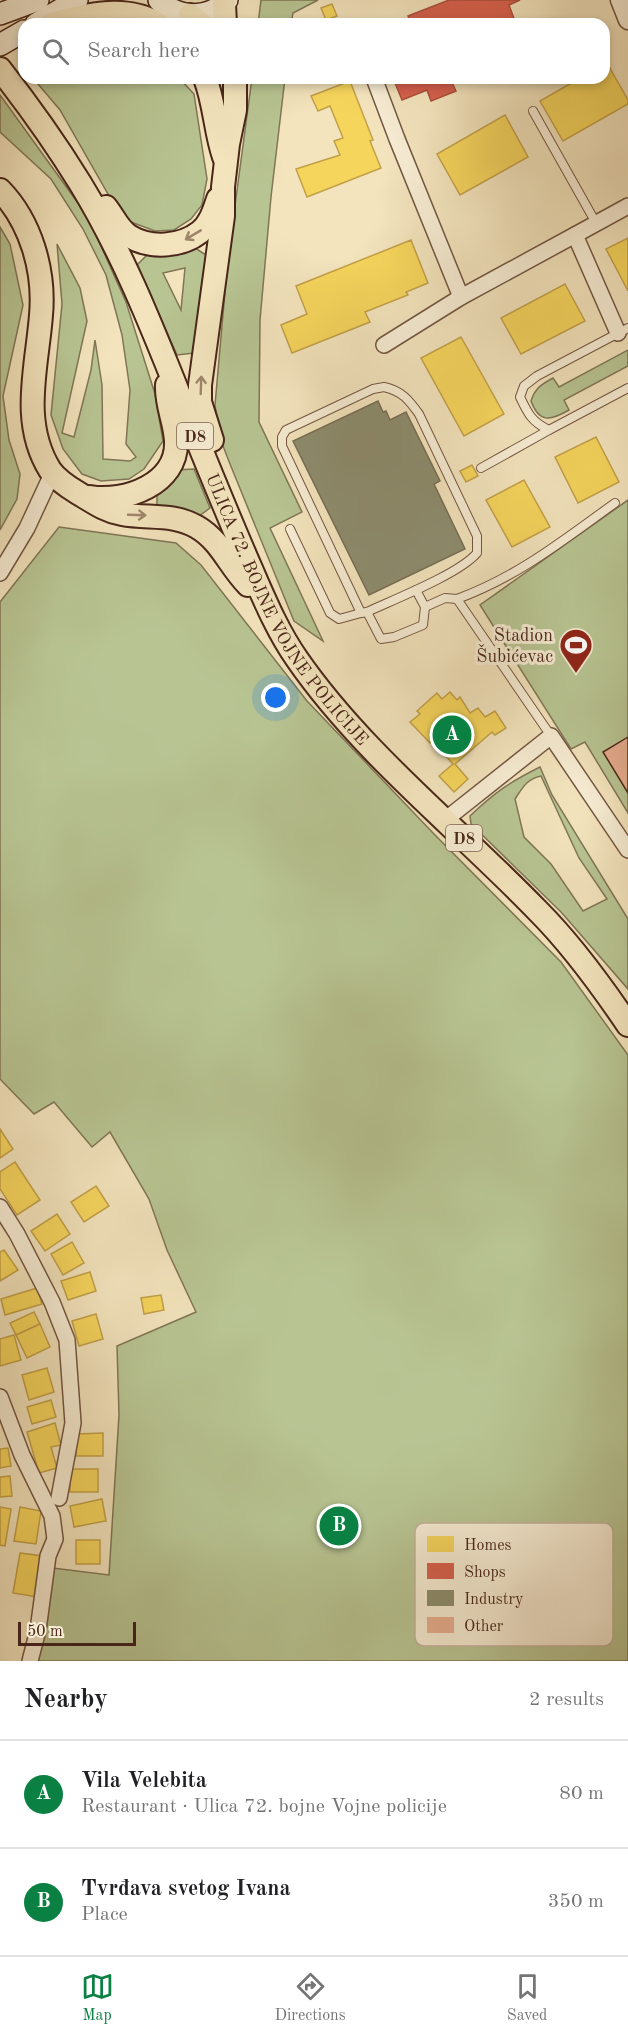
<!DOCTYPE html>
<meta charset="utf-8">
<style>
:root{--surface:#fff;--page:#f6f6f6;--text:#202124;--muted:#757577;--line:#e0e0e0;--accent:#0b8043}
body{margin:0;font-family:"Old Standard TT",serif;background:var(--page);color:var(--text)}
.scale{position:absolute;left:18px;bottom:15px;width:118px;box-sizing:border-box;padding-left:6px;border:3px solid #492619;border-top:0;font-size:16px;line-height:21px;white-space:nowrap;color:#492619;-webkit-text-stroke:4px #f7edd4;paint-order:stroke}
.you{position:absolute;left:276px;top:698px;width:21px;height:21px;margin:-15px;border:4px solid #fff;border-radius:50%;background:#1a73e8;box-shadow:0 0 0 9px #1a73e833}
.badge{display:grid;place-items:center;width:39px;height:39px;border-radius:50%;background:var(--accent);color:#fff;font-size:20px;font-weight:700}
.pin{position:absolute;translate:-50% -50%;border:3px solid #fff;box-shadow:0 2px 6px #0006}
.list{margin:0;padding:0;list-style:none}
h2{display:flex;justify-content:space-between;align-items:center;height:78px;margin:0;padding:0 24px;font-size:26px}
h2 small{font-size:20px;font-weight:400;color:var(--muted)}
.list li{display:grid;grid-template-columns:39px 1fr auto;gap:18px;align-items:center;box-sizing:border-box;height:108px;padding:0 24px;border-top:2px solid var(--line)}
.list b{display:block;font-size:22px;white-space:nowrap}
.list p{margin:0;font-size:20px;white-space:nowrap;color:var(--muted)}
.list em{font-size:20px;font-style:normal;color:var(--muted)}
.icon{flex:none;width:33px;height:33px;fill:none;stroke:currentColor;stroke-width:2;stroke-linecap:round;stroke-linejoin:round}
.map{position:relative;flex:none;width:628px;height:1661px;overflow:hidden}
.search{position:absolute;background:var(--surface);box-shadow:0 3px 9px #0003;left:18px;right:18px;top:18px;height:66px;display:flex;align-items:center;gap:15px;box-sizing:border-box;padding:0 21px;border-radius:18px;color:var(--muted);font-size:22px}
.sheet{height:294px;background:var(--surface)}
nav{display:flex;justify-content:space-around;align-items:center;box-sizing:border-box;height:84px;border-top:2px solid var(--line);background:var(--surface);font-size:16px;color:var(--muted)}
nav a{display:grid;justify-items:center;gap:3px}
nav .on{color:var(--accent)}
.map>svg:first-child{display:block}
.green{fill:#b8c593;stroke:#807656;stroke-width:1.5;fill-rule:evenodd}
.homes{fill:#f6d55c;stroke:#c2a048;stroke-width:1.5}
.shops{fill:#d6604d;stroke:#ac4f3d;stroke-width:1.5}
.industry{fill:#8c8c6e;stroke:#786d54;stroke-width:1.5}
.building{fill:#e8ae90;stroke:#492619;stroke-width:1.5}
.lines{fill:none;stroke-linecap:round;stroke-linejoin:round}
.service-casing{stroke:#745642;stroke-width:10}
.minor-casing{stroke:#745642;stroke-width:18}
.tertiary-casing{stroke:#745642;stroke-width:21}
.secondary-casing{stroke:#492619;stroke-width:24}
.primary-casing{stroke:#492619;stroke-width:26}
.service{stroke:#f7edd4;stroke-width:8}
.minor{stroke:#f7edd4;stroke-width:15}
.tertiary{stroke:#f7edd4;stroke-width:18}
.secondary{stroke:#f7edd4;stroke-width:21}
.primary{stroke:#f3e4bd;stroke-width:22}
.oneway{stroke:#9e856b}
.labels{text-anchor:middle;stroke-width:6;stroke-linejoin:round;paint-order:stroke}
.shield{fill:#f7edd4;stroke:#7d6251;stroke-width:1.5}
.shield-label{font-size:16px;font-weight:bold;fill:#492619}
.street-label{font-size:18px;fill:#492619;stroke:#f7edd4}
.poi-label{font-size:18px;fill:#492619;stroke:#f7edd4;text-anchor:end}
.key{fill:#f7edd4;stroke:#c3b19c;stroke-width:1.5}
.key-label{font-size:16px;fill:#492619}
</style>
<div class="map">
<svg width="628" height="1661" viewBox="0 0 628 1661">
<rect width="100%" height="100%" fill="#f3e4bd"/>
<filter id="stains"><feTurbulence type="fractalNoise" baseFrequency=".00333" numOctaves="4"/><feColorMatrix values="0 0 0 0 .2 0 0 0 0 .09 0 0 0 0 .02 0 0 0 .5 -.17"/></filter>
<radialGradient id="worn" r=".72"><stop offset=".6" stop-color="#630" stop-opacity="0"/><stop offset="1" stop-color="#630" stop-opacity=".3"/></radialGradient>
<g class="green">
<polygon points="261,0 318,0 293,13 291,24 258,24"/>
<polygon points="33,78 179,78 194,94 207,179 202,205 191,219 174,230 155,231 131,222 112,201 60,110"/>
<polygon points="252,78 285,78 271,197 260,320 259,422 302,512 270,528 323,641 294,621 230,464 220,438 215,405 228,258"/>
<polygon points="0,95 88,217 126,302 155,394 163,441 144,469 129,479 101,481 82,474 63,449 51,415 62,304 57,244 80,288 87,321 62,433 74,437 91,370 95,340 102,385 103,459 130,461 136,457 126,444 130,390 122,335 106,275 83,229 51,179 0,132"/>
<polygon points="0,227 10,244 23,305 3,396 9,440 20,474 17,499 0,530"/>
<path d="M192,246L206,255L194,353L177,355L137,265L149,253ZM185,268L181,310L163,273Z"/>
<path d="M628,350V366L564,400L569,410C550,421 539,423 531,401C535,388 542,384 553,378L559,387Z"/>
<polygon points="194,469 210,508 195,519 157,509 157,492 176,470"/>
<polygon points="628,500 628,813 585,742 571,749 480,605"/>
<polygon points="59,527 176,543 201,565 307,701 434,834 561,962 628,1055 628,1661 35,1661 53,1568 109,1575 119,1415 117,1346 196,1312 167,1250 149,1199 110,1132 92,1147 54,1102 34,1114 0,1079 0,602"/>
<path d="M540,767L552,795L628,919V989L561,912L471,824L470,816C495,792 510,782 540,767ZM541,776L579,858L607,899L583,911L551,864L524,837L515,799C523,787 527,779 541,776Z"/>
</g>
<g class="homes">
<polygon points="332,4 337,16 326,20 321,8"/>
<polygon points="607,63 628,100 628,104 563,141 540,101 580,78 604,78 604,65"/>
<polygon points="350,81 373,140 370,141 381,168 307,197 296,169 340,155 334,141 343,138 330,106 318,111 311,96"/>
<polygon points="505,115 528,157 460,195 437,154"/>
<polygon points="628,238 628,291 606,249"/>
<polygon points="411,240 428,283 406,292 408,295 365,312 370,322 292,353 281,325 307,314 296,286"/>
<polygon points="565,284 585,321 521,354 501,318"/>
<polygon points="461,337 504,414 464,436 421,358"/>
<polygon points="596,437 619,482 578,503 555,457"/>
<polygon points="472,465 478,476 466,482 460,471"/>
<polygon points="524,480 550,527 512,547 486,500"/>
<polygon points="450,692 457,700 460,697 470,713 478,708 485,717 495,711 506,728 495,735 492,732 455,764 468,779 454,792 439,776 453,764 433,742 430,743 410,722 420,714 417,711 437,693 442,699"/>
<polygon points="0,1129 13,1149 0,1158"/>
<polygon points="15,1162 40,1200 17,1215 0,1189 0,1172"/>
<polygon points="96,1186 109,1206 84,1222 71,1202"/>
<polygon points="57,1214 70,1234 45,1251 31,1231"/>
<polygon points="72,1242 84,1263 63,1275 51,1254"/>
<polygon points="4,1250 18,1270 0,1281 0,1252"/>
<polygon points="90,1272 96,1291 68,1300 61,1281"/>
<polygon points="37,1288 42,1304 5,1315 1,1299"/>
<polygon points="161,1295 164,1310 144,1314 141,1298"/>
<polygon points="34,1312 40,1324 16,1335 10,1323"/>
<polygon points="96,1314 103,1339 79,1346 72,1321"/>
<polygon points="40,1324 50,1347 27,1358 16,1335"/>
<polygon points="14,1335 21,1360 0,1366 0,1339"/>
<polygon points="47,1368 54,1392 29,1400 22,1375"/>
<polygon points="51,1400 56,1417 32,1424 27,1407"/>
<polygon points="55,1423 61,1445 51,1447 57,1468 39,1473 27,1432"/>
<polygon points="103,1433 103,1456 76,1456 76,1434"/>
<polygon points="8,1448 11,1466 0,1468 0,1449"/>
<rect x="70" y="1469" width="28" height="23"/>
<polygon points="10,1476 12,1496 0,1497 0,1477"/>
<polygon points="102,1499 106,1521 74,1527 70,1506"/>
<polygon points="0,1507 11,1509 5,1546 0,1545"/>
<polygon points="20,1507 41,1511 36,1544 14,1541"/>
<rect x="76" y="1540" width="24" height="24"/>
<polygon points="20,1553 43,1556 37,1597 13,1593"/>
</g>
<g class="shops">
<polygon points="449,0 520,0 509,5 516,24 411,24 408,16"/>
<polygon points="393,78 456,78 451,80 456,91 431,101 427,90 402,100"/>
</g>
<polygon class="industry" points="378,401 383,412 386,411 390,420 406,412 440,481 434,484 465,549 369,595 293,441"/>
<polygon class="building" points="628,737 628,793 603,752"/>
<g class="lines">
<defs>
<g id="service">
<polyline points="533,111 596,223"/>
<path d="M628,328L537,376L524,386L520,397C528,414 532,422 549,430L628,388"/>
<path d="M384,387C402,391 409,400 419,414L477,536V553C459,574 395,599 367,612L361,613L282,446V437L286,430L373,389Z"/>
<polyline points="481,468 549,430"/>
<polyline points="290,529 330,613 339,619 361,613"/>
<polyline points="416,590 425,607 445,598 457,599 551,736"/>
<path d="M457,599C519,576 562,541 615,503"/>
<polyline points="367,612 381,639 394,637 423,625 425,607"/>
</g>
<g id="minor">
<polyline points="374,78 397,139 461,297"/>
<polyline points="618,333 575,235 628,206"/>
<polyline points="384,345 461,297 575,235"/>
<polyline points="0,573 27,528 52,474"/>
<polyline points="445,820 551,736 628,850"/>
<polyline points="0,1207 17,1234 52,1302 67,1340 73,1423 59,1498"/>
<polyline points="0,1397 22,1455 52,1516 55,1539 48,1556 38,1630 30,1661"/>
</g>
<polyline id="tertiary" points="620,0 628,20"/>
<g id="secondary">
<path d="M159,0C178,19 209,20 227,0"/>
<polyline points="0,14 38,0"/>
<polyline points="36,24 77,0"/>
<polyline points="0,45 24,31"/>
</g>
<g id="primary">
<polyline points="224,4 225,24"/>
<polyline points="190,15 202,24"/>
<path d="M51,24C84,15 126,4 158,24"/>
<path id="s1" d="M0,69C29,106 56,144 80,183C128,261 160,348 194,432C213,479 232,525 252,571C265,601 278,632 297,659C362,753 459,829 538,911C572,945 601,985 628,1025"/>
<path d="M205,78C215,104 215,131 224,157"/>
<path d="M0,190C31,222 45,271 41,315C37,368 20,422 50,470C57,480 68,487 78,493C93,502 105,511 122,514C148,519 173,513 197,527C221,541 229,566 248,585"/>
<path d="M106,207C114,217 118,229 129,236C150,249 181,247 200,232C210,224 214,211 218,199"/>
<polyline points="212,440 200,402 200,385 223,216 223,187 228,144 235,110 235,78"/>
<path d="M90,497C125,503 178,484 176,441C175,421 166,405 167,385"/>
</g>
</defs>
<use href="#service" class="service-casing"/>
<use href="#minor" class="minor-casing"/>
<use href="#tertiary" class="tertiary-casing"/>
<use href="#secondary" class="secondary-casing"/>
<use href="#primary" class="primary-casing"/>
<use href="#service" class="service"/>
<use href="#minor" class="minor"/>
<use href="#tertiary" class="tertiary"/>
<use href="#secondary" class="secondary"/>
<use href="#primary" class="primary"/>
</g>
<defs><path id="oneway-shaft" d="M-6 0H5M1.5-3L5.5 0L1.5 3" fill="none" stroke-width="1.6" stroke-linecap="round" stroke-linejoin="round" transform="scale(1.5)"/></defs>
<g class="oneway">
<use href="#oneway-shaft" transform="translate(193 235) rotate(149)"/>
<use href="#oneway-shaft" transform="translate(201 385) rotate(-88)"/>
<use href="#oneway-shaft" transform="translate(137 515) rotate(2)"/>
</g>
<defs>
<symbol id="stadium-pin" viewBox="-11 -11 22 30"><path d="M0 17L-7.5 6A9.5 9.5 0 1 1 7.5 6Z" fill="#8f2418" stroke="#f7edd4"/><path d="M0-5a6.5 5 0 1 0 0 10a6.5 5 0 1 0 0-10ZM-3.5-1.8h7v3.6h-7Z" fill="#fff"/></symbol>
</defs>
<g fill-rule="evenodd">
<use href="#stadium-pin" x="557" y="626" width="38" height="52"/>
</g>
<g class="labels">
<g class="shield">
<rect x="177" y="423" width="36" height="26" rx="4.5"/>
<rect x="446" y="825" width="36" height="26" rx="4.5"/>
</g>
<g class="shield-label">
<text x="195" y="442">D8</text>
<text x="464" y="844">D8</text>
</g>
<g class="street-label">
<text dy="6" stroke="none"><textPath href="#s1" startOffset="615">ULICA 72. BOJNE VOJNE POLICIJE</textPath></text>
</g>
<g class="poi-label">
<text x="553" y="641">Stadion<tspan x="553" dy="21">Šubićevac</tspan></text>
</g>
</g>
<rect x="415" y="1523" width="198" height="123" rx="9" class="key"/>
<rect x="427" y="1536" width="27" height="16" fill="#f6d55c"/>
<rect x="427" y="1563" width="27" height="16" fill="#d6604d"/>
<rect x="427" y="1590" width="27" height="16" fill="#8c8c6e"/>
<rect x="427" y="1617" width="27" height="16" fill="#e8ae90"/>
<g class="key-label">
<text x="464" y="1550">Homes</text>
<text x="464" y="1577">Shops</text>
<text x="464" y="1604">Industry</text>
<text x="464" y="1631">Other</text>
</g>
<rect width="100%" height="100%" filter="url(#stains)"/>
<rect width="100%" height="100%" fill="url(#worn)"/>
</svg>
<div class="scale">50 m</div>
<div class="you"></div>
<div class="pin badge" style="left:452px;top:735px">A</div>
<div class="pin badge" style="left:339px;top:1526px">B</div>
<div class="search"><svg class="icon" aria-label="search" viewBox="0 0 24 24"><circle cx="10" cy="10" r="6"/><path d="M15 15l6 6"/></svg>Search here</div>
</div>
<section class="sheet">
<h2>Nearby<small>2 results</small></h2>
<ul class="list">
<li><span class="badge">A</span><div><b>Vila Velebita</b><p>Restaurant · Ulica 72. bojne Vojne policije</p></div><em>80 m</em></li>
<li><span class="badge">B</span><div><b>Tvrđava svetog Ivana</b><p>Place</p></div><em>350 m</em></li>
</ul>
</section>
<nav>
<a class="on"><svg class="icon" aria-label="map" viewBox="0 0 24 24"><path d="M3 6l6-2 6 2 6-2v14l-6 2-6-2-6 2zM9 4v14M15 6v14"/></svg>Map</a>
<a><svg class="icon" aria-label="directions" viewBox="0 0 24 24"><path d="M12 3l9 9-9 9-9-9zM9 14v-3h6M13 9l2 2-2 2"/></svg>Directions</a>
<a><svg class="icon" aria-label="saved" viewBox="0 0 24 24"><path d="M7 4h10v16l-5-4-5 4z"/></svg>Saved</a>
</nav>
